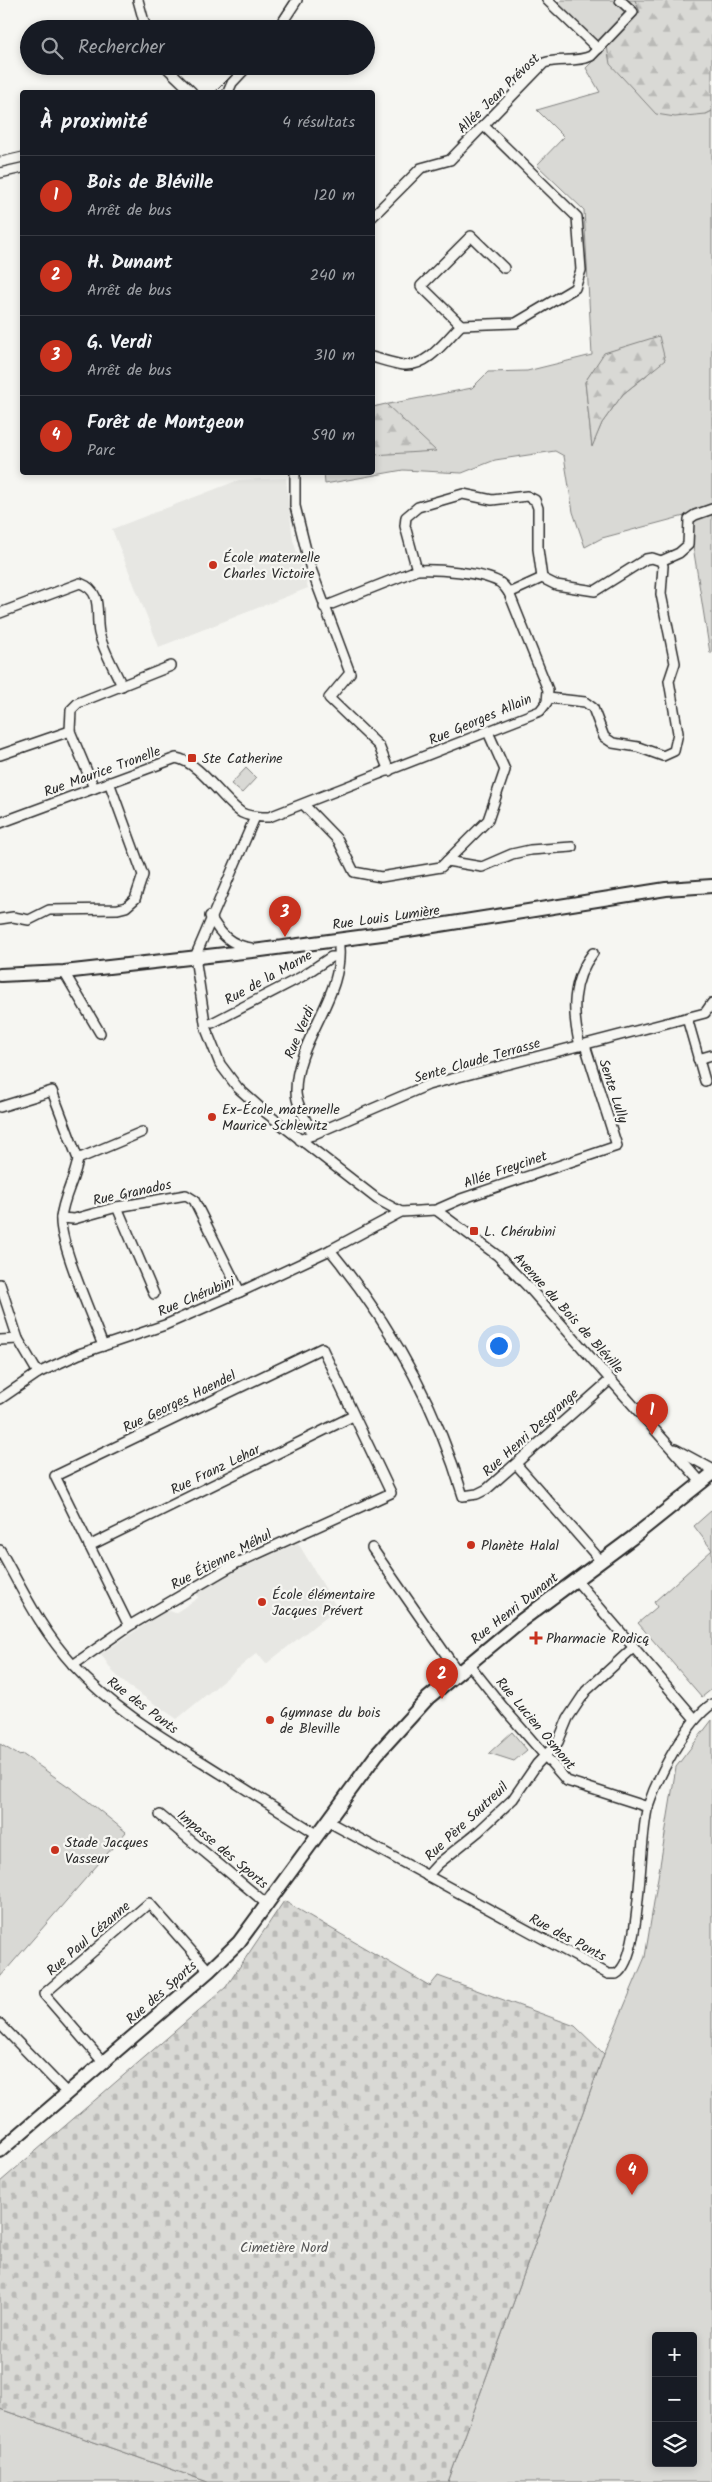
<!DOCTYPE html>
<html lang="fr">
<meta charset="utf-8">
<style>
:root{--surface:#171b24;--page:#242831;--text:#f1f3f6;--muted:#9ea1a6;--line:#363941;--accent:#c8321e}
body{margin:0;font-family:Kalam,sans-serif;background:var(--page);color:var(--text)}
.controls{position:absolute;right:15px;bottom:15px;display:grid;overflow:hidden;border-radius:5px;box-shadow:0 2px 8px #0003}
.controls button{width:45px;height:45px;display:grid;place-items:center;padding:0;border:0;border-bottom:1px solid var(--line);background:var(--surface);color:var(--text);font:25px sans-serif}
.you{position:absolute;left:498px;top:1345px;width:18px;height:18px;margin:-12px;border:4px solid #fff;border-radius:50%;background:#1a73e8;box-shadow:0 0 0 8px #1a73e833}
.badge{display:grid;place-items:center;width:32px;height:32px;border-radius:50%;background:var(--accent);color:#fff;font-size:16px;font-weight:700}
.pin{position:absolute;translate:-50% -41px;filter:drop-shadow(0 1px 2px #0008)}
.pin::after{content:'';position:absolute;top:26px;width:18px;height:15px;background:inherit;clip-path:polygon(0 0,100% 0,50% 100%)}
.list{margin:0;padding:0;list-style:none}
h2{display:flex;justify-content:space-between;align-items:center;height:65px;margin:0;padding:0 20px;font-size:21px}
h2 small{font-size:16px;font-weight:400;color:var(--muted)}
.list li{display:grid;grid-template-columns:32px 1fr auto;gap:15px;align-items:center;box-sizing:border-box;height:80px;padding:0 20px;border-top:1px solid var(--line)}
.list b{display:block;font-size:19px;white-space:nowrap}
.list p{margin:0;font-size:16px;white-space:nowrap;color:var(--muted)}
.list em{font-size:16px;font-style:normal;color:var(--muted)}
.icon{flex:none;width:28px;height:28px;fill:none;stroke:currentColor;stroke-width:2;stroke-linecap:round;stroke-linejoin:round}
.map{position:relative;flex:none;width:712px;height:2482px;overflow:hidden}
.search{position:absolute;background:var(--surface);box-shadow:0 2px 8px #0003;left:20px;top:20px;width:355px;height:55px;display:flex;align-items:center;gap:12px;box-sizing:border-box;padding:0 18px;border-radius:28px;color:var(--muted);font-size:19px}
.panel{position:absolute;background:var(--surface);box-shadow:0 2px 8px #0003;left:20px;top:90px;width:355px;height:385px;border-radius:5px}
.map>svg:first-child{display:block}
.built{fill:#e7e7e3}
.green{fill:#d9d9d5;stroke:#828280;fill-rule:evenodd}
.forest{fill:url(#forest-firs);stroke:#828280}
.cemetery{fill:url(#cemetery-stones);stroke:#828280}
.lines{fill:none;stroke-linecap:round;stroke-linejoin:round}
.street-casing{stroke:#2b2b2b;stroke-width:12}
.secondary-casing{stroke:#2b2b2b;stroke-width:16}
.street{stroke:#f6f6f2;stroke-width:9}
.secondary{stroke:#f6f6f2;stroke-width:12}
.tram{stroke:#2b2b2b;stroke-width:1}
.poi-dot{fill:#c8321e;stroke:#f6f6f2;stroke-width:2}
.labels{text-anchor:middle;stroke-width:4.5;stroke-linejoin:round;paint-order:stroke}
.street-label{font-size:14px;fill:#2b2b2b;stroke:#f6f6f2}
.poi-label{font-size:14px;fill:#2b2b2b;stroke:#f6f6f2;text-anchor:start}
.park-label{font-size:14px;fill:#565656;stroke:#f6f6f2}
</style>
<div class="map">
<svg width="712" height="2482" viewBox="0 0 712 2482">
<defs>
<pattern id="forest-firs" width="22" height="20" patternUnits="userSpaceOnUse" patternTransform="scale(1.25)"><rect width="22" height="20" fill="#d9d9d5"/><path d="M5 1l3.5 6h-7zM16 11l3.5 6h-7z" fill="#babab7"/></pattern>
<pattern id="cemetery-stones" width="16" height="16" patternUnits="userSpaceOnUse" patternTransform="scale(1.25)"><rect width="16" height="16" fill="#d9d9d5"/><path d="M2 7V4a2 2 0 0 1 4 0v3zM10 15v-3a2 2 0 0 1 4 0v3z" fill="#babab7"/></pattern>
</defs>
<rect width="100%" height="100%" fill="#f6f6f2"/>
<filter id="ink" filterUnits="userSpaceOnUse"><feTurbulence type="fractalNoise" baseFrequency=".02" numOctaves="2"/><feDisplacementMap in="SourceGraphic" scale="10" xChannelSelector="R" yChannelSelector="G"/><feConvolveMatrix kernelMatrix="1 2 1 2 8 2 1 2 1" color-interpolation-filters="sRGB"/></filter>
<g filter="url(#ink)">
<g class="built">
<polygon points="286,478 293,540 308,588 159,647 112,529 239,480"/>
<polygon points="298,1543 337,1608 266,1664 257,1653 177,1719 128,1686 113,1672 101,1654 164,1612 170,1611 175,1613 198,1598 197,1592 233,1572"/>
</g>
<g class="green">
<path d="M561,0H635L640,12L607,46L706,114L712,111V653H710L688,515L602,538L585,547L573,512L564,456L555,451L495,460L462,473L403,470L325,484L324,473L372,472L373,407L472,388L488,372L527,371L592,355L584,210L537,165L564,137L537,110L600,92L586,68L604,50L558,3ZM659,337L647,375L623,394L602,423L592,446L585,382L605,353Z"/>
<polygon points="246,768 256,778 242,793 231,784"/>
<polygon points="712,1510 712,1550 694,1526"/>
<polygon points="712,1550 712,1689 702,1697 638,1623 657,1607 654,1602"/>
<path d="M712,1720V2482H448L604,2054L645,1957L676,1767ZM656,2336H693V2463H656Z"/>
<polygon points="512,1732 527,1750 514,1761 489,1753"/>
<polygon points="0,1744 20,1756 22,1754 78,1793 126,1832 0,1977"/>
<polygon points="0,2409 208,2482 0,2482"/>
</g>
<g class="forest">
<polygon points="635,0 712,0 712,111 706,114 675,117 656,114 610,64 607,46 640,12"/>
<polygon points="659,336 665,360 623,394 602,423 592,447 585,382 604,353"/>
<polygon points="386,404 436,451 373,455 373,407"/>
</g>
<polygon class="cemetery" points="284,1901 430,1986 438,1976 575,2026 604,2054 448,2482 208,2482 0,2409 0,2182 226,1987"/>
<g class="lines">
<defs>
<g id="street">
<polyline points="138,0 146,29"/>
<polyline points="547,0 598,49"/>
<polyline points="278,29 297,0"/>
<polyline points="165,66 192,92"/>
<polyline points="228,92 232,83 248,66"/>
<polyline points="0,173 22,168"/>
<path d="M372,217L421,168L450,160L544,63C560,58 576,63 591,56L633,12L620,0"/>
<polyline points="461,325 516,323 575,288 581,270 577,217 484,126"/>
<path d="M372,357C383,360 394,364 404,365C428,367 446,340 461,325L421,286L471,236L504,268"/>
<polyline points="295,472 295,506 310,566 350,673 329,698 379,746 389,771"/>
<polyline points="661,561 679,553 688,545 689,519 695,515 712,509"/>
<polyline points="417,570 405,526 406,517 418,507 463,494 492,500 527,496 535,500 538,508 538,549 542,578"/>
<polyline points="509,593 542,578 556,585 595,591 646,559 652,558 661,561 663,566 661,594 675,663 669,681 678,733 674,751 663,756 638,747 613,743 604,737 593,708 585,702 548,698"/>
<path d="M0,613L80,583C104,592 95,613 99,633C103,650 115,670 122,686"/>
<polyline points="0,755 70,731"/>
<polyline points="94,788 70,731 71,710 78,703 171,666"/>
<polyline points="304,805 338,840 354,872 381,877 441,867 488,820 505,770 488,732"/>
<polyline points="255,817 195,957 206,1029 220,1064 238,1088 265,1112 377,1199 401,1212"/>
<path d="M0,823L176,758C200,762 222,800 242,813C250,817 260,817 269,817L540,711L547,702L548,690L509,593C506,589 503,584 499,582C480,572 438,569 417,570L324,607"/>
<polyline points="447,861 482,867 512,854 530,850 572,847"/>
<path d="M210,916C220,934 230,945 251,948"/>
<polyline points="0,919 13,917 29,920 49,910 118,909 126,907 135,899 143,875 109,782"/>
<polyline points="64,972 100,1033"/>
<polyline points="687,1018 705,1081"/>
<polyline points="212,1023 301,977 331,957 338,957"/>
<path d="M580,1046C572,1013 571,981 593,953"/>
<polyline points="698,1059 712,1055"/>
<path d="M0,1107L52,1091L78,1159C75,1179 63,1197 61,1218C59,1243 93,1318 103,1346"/>
<path d="M313,1135C308,1123 296,1105 296,1092C295,1039 348,994 338,939"/>
<polyline points="300,1140 428,1085 705,1013 712,1003"/>
<polyline points="78,1159 142,1132"/>
<polyline points="117,1207 154,1294"/>
<polyline points="436,1210 498,1256 531,1290 701,1482"/>
<polyline points="61,1218 74,1219 117,1207 186,1195 194,1200 240,1292"/>
<path d="M330,1250C390,1323 436,1405 463,1496L477,1494L487,1489L610,1380"/>
<polyline points="0,1284 18,1339 38,1373"/>
<polyline points="0,1340 18,1339"/>
<polyline points="0,1399 38,1373 79,1354 165,1325 240,1292 330,1250 401,1212 436,1210 461,1199 617,1146 585,1045"/>
<polyline points="675,1449 712,1469"/>
<polyline points="516,1464 601,1561"/>
<polyline points="89,1546 353,1416"/>
<polyline points="372,1548 458,1672"/>
<path d="M0,1550C23,1591 41,1630 73,1665C110,1706 158,1735 204,1763C242,1787 279,1810 317,1834"/>
<polyline points="576,1580 695,1719"/>
<polyline points="468,1663 507,1712 567,1781 648,1807"/>
<polyline points="73,1665 129,1626 235,1564 391,1493 322,1348 55,1476 129,1626"/>
<polyline points="160,1815 268,1905"/>
<path d="M327,1821L608,1974H616C643,1959 638,1838 648,1806C658,1776 686,1722 712,1704"/>
<polyline points="427,1876 438,1864 479,1831 513,1799 537,1764 558,1742 568,1718 586,1691 634,1647"/>
<polyline points="0,2024 67,2093"/>
<polyline points="103,2062 44,1994 149,1903 209,1971"/>
</g>
<g id="secondary">
<polyline points="0,975 64,972 261,950 389,933 666,889 712,886"/>
<polyline points="0,2151 209,1971 239,1942 377,1754 428,1698 522,1620 632,1538 712,1474"/>
</g>
</defs>
<use href="#street" class="street-casing"/>
<use href="#secondary" class="secondary-casing"/>
<use href="#street" class="street"/>
<use href="#secondary" class="secondary"/>
<g class="tram">
<polyline points="272,29 291,0"/>
<polyline points="215,92 241,66"/>
<polyline points="0,157 22,152"/>
</g>
</g>
</g>
<g class="poi-dot">
<circle cx="213" cy="565" r="5"/>
<rect x="187" y="753" width="10" height="10" rx="2.5"/>
<circle cx="212" cy="1117" r="5"/>
<rect x="469" y="1226" width="10" height="10" rx="2.5"/>
<circle cx="471" cy="1545" r="5"/>
<circle cx="262" cy="1602" r="5"/>
<path d="M533.5 1630.5h5v5h5v5h-5v5h-5v-5h-5v-5h5z"/>
<circle cx="270" cy="1720" r="5"/>
<circle cx="55" cy="1850" r="5"/>
</g>
<g class="labels">
<g class="street-label">
<text transform="translate(498 93) rotate(-44)" y="5">Allée Jean Prévost</text>
<text transform="translate(480 719) rotate(-23)" y="5">Rue Georges Allain</text>
<text transform="translate(102 771) rotate(-20)" y="5">Rue Maurice Tronelle</text>
<text transform="translate(386 917) rotate(-8)" y="5">Rue Louis Lumière</text>
<text transform="translate(268 977) rotate(-29)" y="5">Rue de la Marne</text>
<text transform="translate(299 1032) rotate(-67)" y="5">Rue Verdi</text>
<text transform="translate(477 1060) rotate(-16)" y="5">Sente Claude Terrasse</text>
<text transform="translate(614 1091) rotate(72)" y="5">Sente Lully</text>
<text transform="translate(505 1169) rotate(-19)" y="5">Allée Freycinet</text>
<text transform="translate(132 1192) rotate(-12)" y="5">Rue Granados</text>
<text transform="translate(196 1296) rotate(-23)" y="5">Rue Chérubini</text>
<text transform="translate(569 1313) rotate(48)" y="5">Avenue du Bois de Bléville</text>
<text transform="translate(179 1401) rotate(-26)" y="5">Rue Georges Haendel</text>
<text transform="translate(530 1432) rotate(-42)" y="5">Rue Henri Desgrange</text>
<text transform="translate(215 1469) rotate(-26)" y="5">Rue Franz Lehar</text>
<text transform="translate(221 1559) rotate(-28)" y="5">Rue Étienne Méhul</text>
<text transform="translate(514 1608) rotate(-38)" y="5">Rue Henri Dunant</text>
<text transform="translate(143 1705) rotate(37)" y="5">Rue des Ponts</text>
<text transform="translate(536 1723) rotate(50)" y="5">Rue Lucien Osmont</text>
<text transform="translate(466 1821) rotate(-43)" y="5">Rue Père Sautreuil</text>
<text transform="translate(223 1849) rotate(40)" y="5">Impasse des Sports</text>
<text transform="translate(568 1937) rotate(28)" y="5">Rue des Ponts</text>
<text transform="translate(88 1938) rotate(-41)" y="5">Rue Paul Cézanne</text>
<text transform="translate(161 1992) rotate(-41)" y="5">Rue des Sports</text>
</g>
<g class="poi-label">
<text x="223" y="562">École maternelle<tspan x="223" dy="16">Charles Victoire</tspan></text>
<text x="202" y="763">Ste Catherine</text>
<text x="222" y="1114">Ex-École maternelle<tspan x="222" dy="16">Maurice Schlewitz</tspan></text>
<text x="484" y="1236">L. Chérubini</text>
<text x="481" y="1550">Planète Halal</text>
<text x="272" y="1599">École élémentaire<tspan x="272" dy="16">Jacques Prévert</tspan></text>
<text x="546" y="1643">Pharmacie Rodicq</text>
<text x="280" y="1717">Gymnase du bois<tspan x="280" dy="16">de Bleville</tspan></text>
<text x="65" y="1847">Stade Jacques<tspan x="65" dy="16">Vasseur</tspan></text>
</g>
<g class="park-label">
<text x="284" y="2252">Cimetière Nord</text>
</g>
</g>
</svg>
<div class="controls">
<button>+</button>
<button>−</button>
<button><svg class="icon" aria-label="layers" viewBox="0 0 24 24"><path d="M12 4l9 5-9 5-9-5zM3 14l9 5 9-5"/></svg></button>
</div>
<div class="you"></div>
<div class="pin badge" style="left:652px;top:1435px">1</div>
<div class="pin badge" style="left:442px;top:1699px">2</div>
<div class="pin badge" style="left:285px;top:937px">3</div>
<div class="pin badge" style="left:632px;top:2195px">4</div>
<div class="search"><svg class="icon" aria-label="search" viewBox="0 0 24 24"><circle cx="10" cy="10" r="6"/><path d="M15 15l6 6"/></svg>Rechercher</div>
<section class="panel">
<h2>À proximité<small>4 résultats</small></h2>
<ul class="list">
<li><span class="badge">1</span><div><b>Bois de Bléville</b><p>Arrêt de bus</p></div><em>120 m</em></li>
<li><span class="badge">2</span><div><b>H. Dunant</b><p>Arrêt de bus</p></div><em>240 m</em></li>
<li><span class="badge">3</span><div><b>G. Verdi</b><p>Arrêt de bus</p></div><em>310 m</em></li>
<li><span class="badge">4</span><div><b>Forêt de Montgeon</b><p>Parc</p></div><em>590 m</em></li>
</ul>
</section>
</div>
